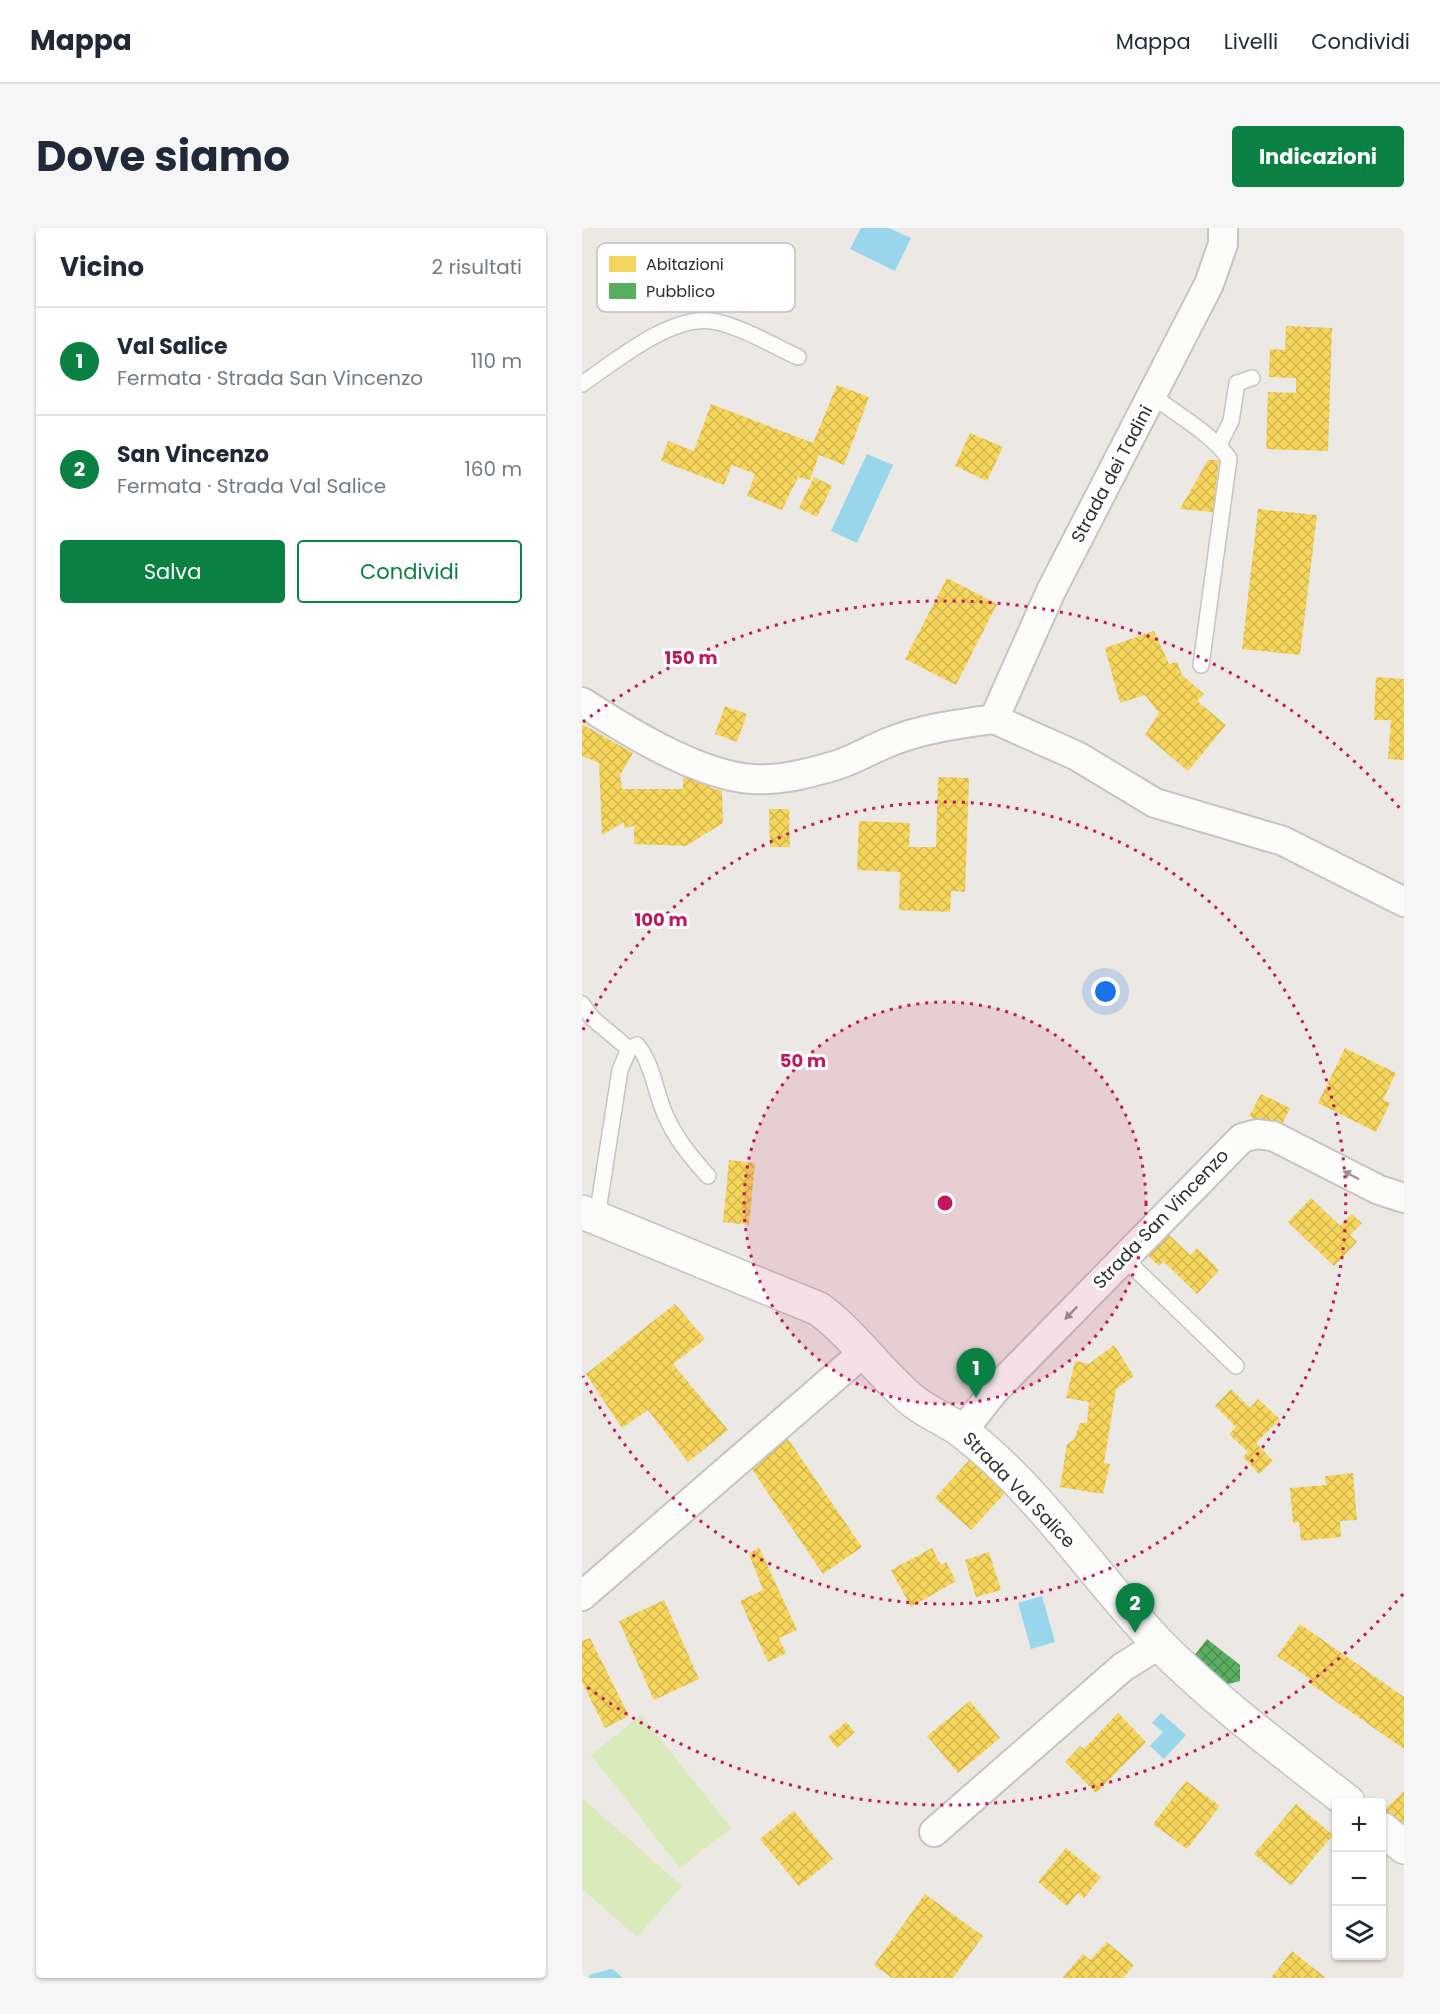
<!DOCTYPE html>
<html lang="it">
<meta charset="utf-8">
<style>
:root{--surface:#fff;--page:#f6f6f7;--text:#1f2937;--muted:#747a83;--line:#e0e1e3;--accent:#0b8043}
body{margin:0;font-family:Poppins,sans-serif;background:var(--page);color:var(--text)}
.controls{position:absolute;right:18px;bottom:18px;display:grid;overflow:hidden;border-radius:6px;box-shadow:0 2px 4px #0004}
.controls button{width:54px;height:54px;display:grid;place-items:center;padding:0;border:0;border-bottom:2px solid var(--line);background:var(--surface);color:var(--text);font:30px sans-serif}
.you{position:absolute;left:524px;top:764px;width:21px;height:21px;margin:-15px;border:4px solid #fff;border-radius:50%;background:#1a73e8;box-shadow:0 0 0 9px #1a73e833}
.badge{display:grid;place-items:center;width:39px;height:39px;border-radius:50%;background:var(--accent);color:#fff;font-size:20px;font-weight:700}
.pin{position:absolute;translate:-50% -50px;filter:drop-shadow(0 2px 3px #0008)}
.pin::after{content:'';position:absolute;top:32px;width:21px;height:18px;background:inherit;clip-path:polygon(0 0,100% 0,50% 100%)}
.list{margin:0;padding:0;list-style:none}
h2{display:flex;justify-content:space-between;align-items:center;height:78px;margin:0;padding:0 24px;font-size:26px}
h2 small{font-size:20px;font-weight:400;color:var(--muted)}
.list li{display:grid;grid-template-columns:39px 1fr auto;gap:18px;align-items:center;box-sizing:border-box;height:108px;padding:0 24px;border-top:2px solid var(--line)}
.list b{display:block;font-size:22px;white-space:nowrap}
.list p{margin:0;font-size:20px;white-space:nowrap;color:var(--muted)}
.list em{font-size:20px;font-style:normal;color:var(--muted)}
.actions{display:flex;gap:12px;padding:18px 24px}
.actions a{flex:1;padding:14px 0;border:2px solid var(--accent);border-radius:6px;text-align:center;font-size:21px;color:var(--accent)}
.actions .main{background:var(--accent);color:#fff}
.icon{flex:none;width:33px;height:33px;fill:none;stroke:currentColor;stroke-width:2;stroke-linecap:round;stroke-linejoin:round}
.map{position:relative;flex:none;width:822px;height:1750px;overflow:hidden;border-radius:6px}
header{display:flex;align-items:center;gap:36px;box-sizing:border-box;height:84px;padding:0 30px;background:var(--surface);border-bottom:2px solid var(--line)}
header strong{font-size:28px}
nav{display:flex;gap:33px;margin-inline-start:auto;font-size:21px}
.intro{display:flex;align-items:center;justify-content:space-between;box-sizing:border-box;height:144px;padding:0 36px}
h1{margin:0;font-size:42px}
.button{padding:15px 27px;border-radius:6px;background:var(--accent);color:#fff;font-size:21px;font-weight:700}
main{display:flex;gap:36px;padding:0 36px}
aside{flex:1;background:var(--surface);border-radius:6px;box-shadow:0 2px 4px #0004}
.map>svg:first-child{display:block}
.pitch{fill:#d9eabb}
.water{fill:#99d6ec}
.homes{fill:url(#homes-cross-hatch)}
.public{fill:url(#public-cross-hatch)}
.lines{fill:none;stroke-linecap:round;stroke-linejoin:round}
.stream{stroke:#99d6ec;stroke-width:8}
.lane-casing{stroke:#c5c4c5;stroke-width:18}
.street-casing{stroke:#c5c4c5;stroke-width:32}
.secondary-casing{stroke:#c5c4c5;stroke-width:36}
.lane{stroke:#fcfcfb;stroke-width:15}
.street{stroke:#fcfcfb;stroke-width:28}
.secondary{stroke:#fcfcfb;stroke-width:33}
.oneway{fill:#959594}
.ring{fill:none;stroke:#c2185b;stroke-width:3;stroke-dasharray:3 6}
.labels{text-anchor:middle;stroke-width:6;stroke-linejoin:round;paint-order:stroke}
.street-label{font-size:18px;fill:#2e2e2e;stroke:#fff}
.key{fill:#fff;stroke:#c0c0c0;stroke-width:1.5}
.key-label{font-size:16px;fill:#2e2e2e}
.centre{fill:#c2185b;stroke:#fff;stroke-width:3}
.ring-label{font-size:18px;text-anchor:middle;font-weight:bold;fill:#c2185b;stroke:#fff;stroke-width:6;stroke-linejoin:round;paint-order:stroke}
</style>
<header>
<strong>Mappa</strong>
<nav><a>Mappa</a><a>Livelli</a><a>Condividi</a></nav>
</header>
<div class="intro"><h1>Dove siamo</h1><a class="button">Indicazioni</a></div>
<main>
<aside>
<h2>Vicino<small>2 risultati</small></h2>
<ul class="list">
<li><span class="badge">1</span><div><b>Val Salice</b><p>Fermata · Strada San Vincenzo</p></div><em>110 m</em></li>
<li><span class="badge">2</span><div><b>San Vincenzo</b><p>Fermata · Strada Val Salice</p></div><em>160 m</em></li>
</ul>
<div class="actions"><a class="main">Salva</a><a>Condividi</a></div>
</aside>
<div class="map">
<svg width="822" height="1750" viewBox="0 0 822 1750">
<defs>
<pattern id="homes-cross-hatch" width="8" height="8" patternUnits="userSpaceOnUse" patternTransform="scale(1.5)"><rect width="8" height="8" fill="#f6d55c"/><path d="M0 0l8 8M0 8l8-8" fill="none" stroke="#d3b750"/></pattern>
<pattern id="public-cross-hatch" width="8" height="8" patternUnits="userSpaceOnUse" patternTransform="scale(1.5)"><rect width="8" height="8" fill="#5aae61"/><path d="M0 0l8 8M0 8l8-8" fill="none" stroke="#4b8e50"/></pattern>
</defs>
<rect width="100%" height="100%" fill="#ece8e4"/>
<g class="pitch">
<polygon points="59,1487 149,1600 98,1640 9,1527"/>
<polygon points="0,1570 100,1658 55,1709 0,1661"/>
</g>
<g class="water">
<polygon points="279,0 307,0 329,10 313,43 268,21"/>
<polygon points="285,226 311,237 275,315 249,303"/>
<polygon points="460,1368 473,1414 449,1421 436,1375"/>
<polygon points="579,1485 604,1507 582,1531 568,1518 581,1504 570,1495"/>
</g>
<g class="homes">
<polygon points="704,98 750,100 746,223 684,221 686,164 714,165 714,150 687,149 688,121 703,122"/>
<polygon points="255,157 287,169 262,237 237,227 228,252 216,249 200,282 165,268 173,246 150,237 142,257 79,233 86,213 112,223 129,176 231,215"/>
<polygon points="388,205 421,219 405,253 373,238"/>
<polygon points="626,232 637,232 631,284 598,281"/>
<polygon points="232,249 250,258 235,289 217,280"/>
<polygon points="676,281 735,287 718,427 660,421"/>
<polygon points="365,350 415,376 374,457 323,431"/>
<polygon points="572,403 587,436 595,434 600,447 622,466 615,473 644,497 606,543 563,507 577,485 563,467 538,475 523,420"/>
<polygon points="794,449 822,451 822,532 806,531 809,492 792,492"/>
<polygon points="143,478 165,486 155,514 133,506"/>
<polygon points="0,496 51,525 38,547 40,561 101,561 101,549 128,552 128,560 140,563 141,595 104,618 52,616 52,598 42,600 42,594 20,607 17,535 0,528"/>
<polygon points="356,549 387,550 383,664 369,663 368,684 317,682 318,644 275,642 277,593 328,595 327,619 354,619"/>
<polygon points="187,581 207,581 208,619 188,619"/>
<polygon points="763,820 814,845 801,872 808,875 794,904 736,875"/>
<polygon points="679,866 708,880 697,903 667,888"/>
<polygon points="147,932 173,935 167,997 141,994"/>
<polygon points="729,970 758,998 769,986 780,995 768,1007 775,1014 752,1038 706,994"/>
<polygon points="583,1003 608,1027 615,1020 637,1042 615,1066 581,1033 577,1038 562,1024"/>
<polygon points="93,1076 123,1111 91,1136 146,1202 106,1234 66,1182 40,1200 4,1146"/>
<polygon points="532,1117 552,1148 534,1161 522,1235 528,1236 521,1266 478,1259 485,1216 492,1212 498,1195 505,1195 507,1174 484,1170 493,1133 507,1136"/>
<polygon points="649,1161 668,1180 676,1171 698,1191 674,1215 691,1233 677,1246 661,1229 666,1224 647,1206 654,1199 633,1178"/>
<polygon points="206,1211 280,1319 241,1346 167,1237"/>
<polygon points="389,1230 425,1263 389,1302 353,1270"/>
<polygon points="771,1245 775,1292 758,1293 759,1309 719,1313 717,1294 711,1295 708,1260 744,1257 743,1248"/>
<polygon points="177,1319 215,1402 197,1410 204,1425 186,1434 158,1373 181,1362 167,1326"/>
<polygon points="350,1320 359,1337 364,1334 374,1353 329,1379 309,1342"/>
<polygon points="407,1324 419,1362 394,1369 383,1332"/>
<polygon points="82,1372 117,1451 72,1472 37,1393"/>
<polygon points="718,1396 822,1469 822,1521 726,1454 728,1451 695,1428"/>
<polygon points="8,1410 47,1488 23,1500 0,1454 0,1413"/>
<polygon points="388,1473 418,1510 376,1545 345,1508"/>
<polygon points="536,1485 564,1514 514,1565 483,1534 498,1518 502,1521"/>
<polygon points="264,1494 273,1504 255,1520 246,1509"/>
<polygon points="604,1553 638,1578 605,1621 571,1596"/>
<polygon points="822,1563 822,1605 800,1585"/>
<polygon points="714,1576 751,1607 709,1657 672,1626"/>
<polygon points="212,1583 251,1631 217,1658 178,1611"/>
<polygon points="484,1620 519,1649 502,1670 496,1665 485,1678 456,1654"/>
<polygon points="343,1666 401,1708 371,1750 310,1750 292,1737"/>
<polygon points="525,1714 552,1737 541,1750 480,1750 501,1726 508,1732"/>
<polygon points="710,1723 744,1750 689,1750"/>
</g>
<polygon class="public" points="625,1411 658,1437 658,1453 643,1457 609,1432"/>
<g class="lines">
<polyline class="stream" points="11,1750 29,1745 35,1750"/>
<defs>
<g id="lane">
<path d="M0,156C34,133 93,83 135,94C164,101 190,117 216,129"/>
<path d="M571,168C597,188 627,204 647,230L619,437"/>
<polyline points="637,217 649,193 655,155 670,150"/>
<polyline points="0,776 10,790 47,821 38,842 15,989"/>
<path d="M47,821L55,817C71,836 73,864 83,886C93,910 109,929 126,948"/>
<polyline points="542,1030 654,1138"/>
</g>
<g id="street">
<polyline points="641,0 641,16 627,56 469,363 412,491 495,528 573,575 701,613 822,674"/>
<path d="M0,474C45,503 115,547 170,551C199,553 228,545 255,537C274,531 291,520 310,513C342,500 378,496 412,491"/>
<polyline points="380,1204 412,1163 660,910 675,906 691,908 797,962 822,970"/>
<polyline points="0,1368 283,1123"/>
<polyline points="352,1604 541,1439 578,1416"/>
</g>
<g id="secondary">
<path d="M0,984L237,1081C273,1108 297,1145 331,1173C346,1185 365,1192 381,1204C458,1263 511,1348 578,1417C635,1475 702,1524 766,1574"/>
<polyline points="800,1601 822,1619"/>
</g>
</defs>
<use href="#lane" class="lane-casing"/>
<use href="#street" class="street-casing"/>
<use href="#secondary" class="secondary-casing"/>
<use href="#lane" class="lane"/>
<use href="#street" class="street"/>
<use href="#secondary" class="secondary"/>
</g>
<defs><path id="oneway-solid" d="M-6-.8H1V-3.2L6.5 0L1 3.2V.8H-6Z" transform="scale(1.5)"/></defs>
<g class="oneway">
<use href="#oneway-solid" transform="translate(769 947) rotate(-152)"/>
<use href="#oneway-solid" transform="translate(489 1085) rotate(134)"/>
</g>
<circle cx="363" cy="975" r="201" fill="#c2185b" fill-opacity=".12"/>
<g class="ring">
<circle cx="363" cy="975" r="201"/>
<path d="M1 802A401 401 0 1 1 1 1148"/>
<path d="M821 1366A602 602 0 0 1 1 1456M1 494A602 602 0 0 1 821 584"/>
</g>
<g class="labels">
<g class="street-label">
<text transform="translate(530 246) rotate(-62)" y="6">Strada dei Tadini</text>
<text transform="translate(579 991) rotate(-46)" y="6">Strada San Vincenzo</text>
<text transform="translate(437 1262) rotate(46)" y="6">Strada Val Salice</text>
</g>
</g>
<rect x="15" y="15" width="198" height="69" rx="9" class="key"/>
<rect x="27" y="28" width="27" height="16" fill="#f6d55c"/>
<rect x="27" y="55" width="27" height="16" fill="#5aae61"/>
<g class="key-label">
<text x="64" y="42">Abitazioni</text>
<text x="64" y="69">Pubblico</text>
</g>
<circle cx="363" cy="975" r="9" class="centre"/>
<g class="ring-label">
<text x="109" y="436">150 m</text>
<text x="79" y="698">100 m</text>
<text x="221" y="839">50 m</text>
</g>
</svg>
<div class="controls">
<button>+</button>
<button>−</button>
<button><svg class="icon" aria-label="layers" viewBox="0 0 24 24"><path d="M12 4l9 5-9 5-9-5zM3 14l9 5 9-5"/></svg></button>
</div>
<div class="you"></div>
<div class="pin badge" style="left:394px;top:1170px">1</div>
<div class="pin badge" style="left:553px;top:1405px">2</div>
</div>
</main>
